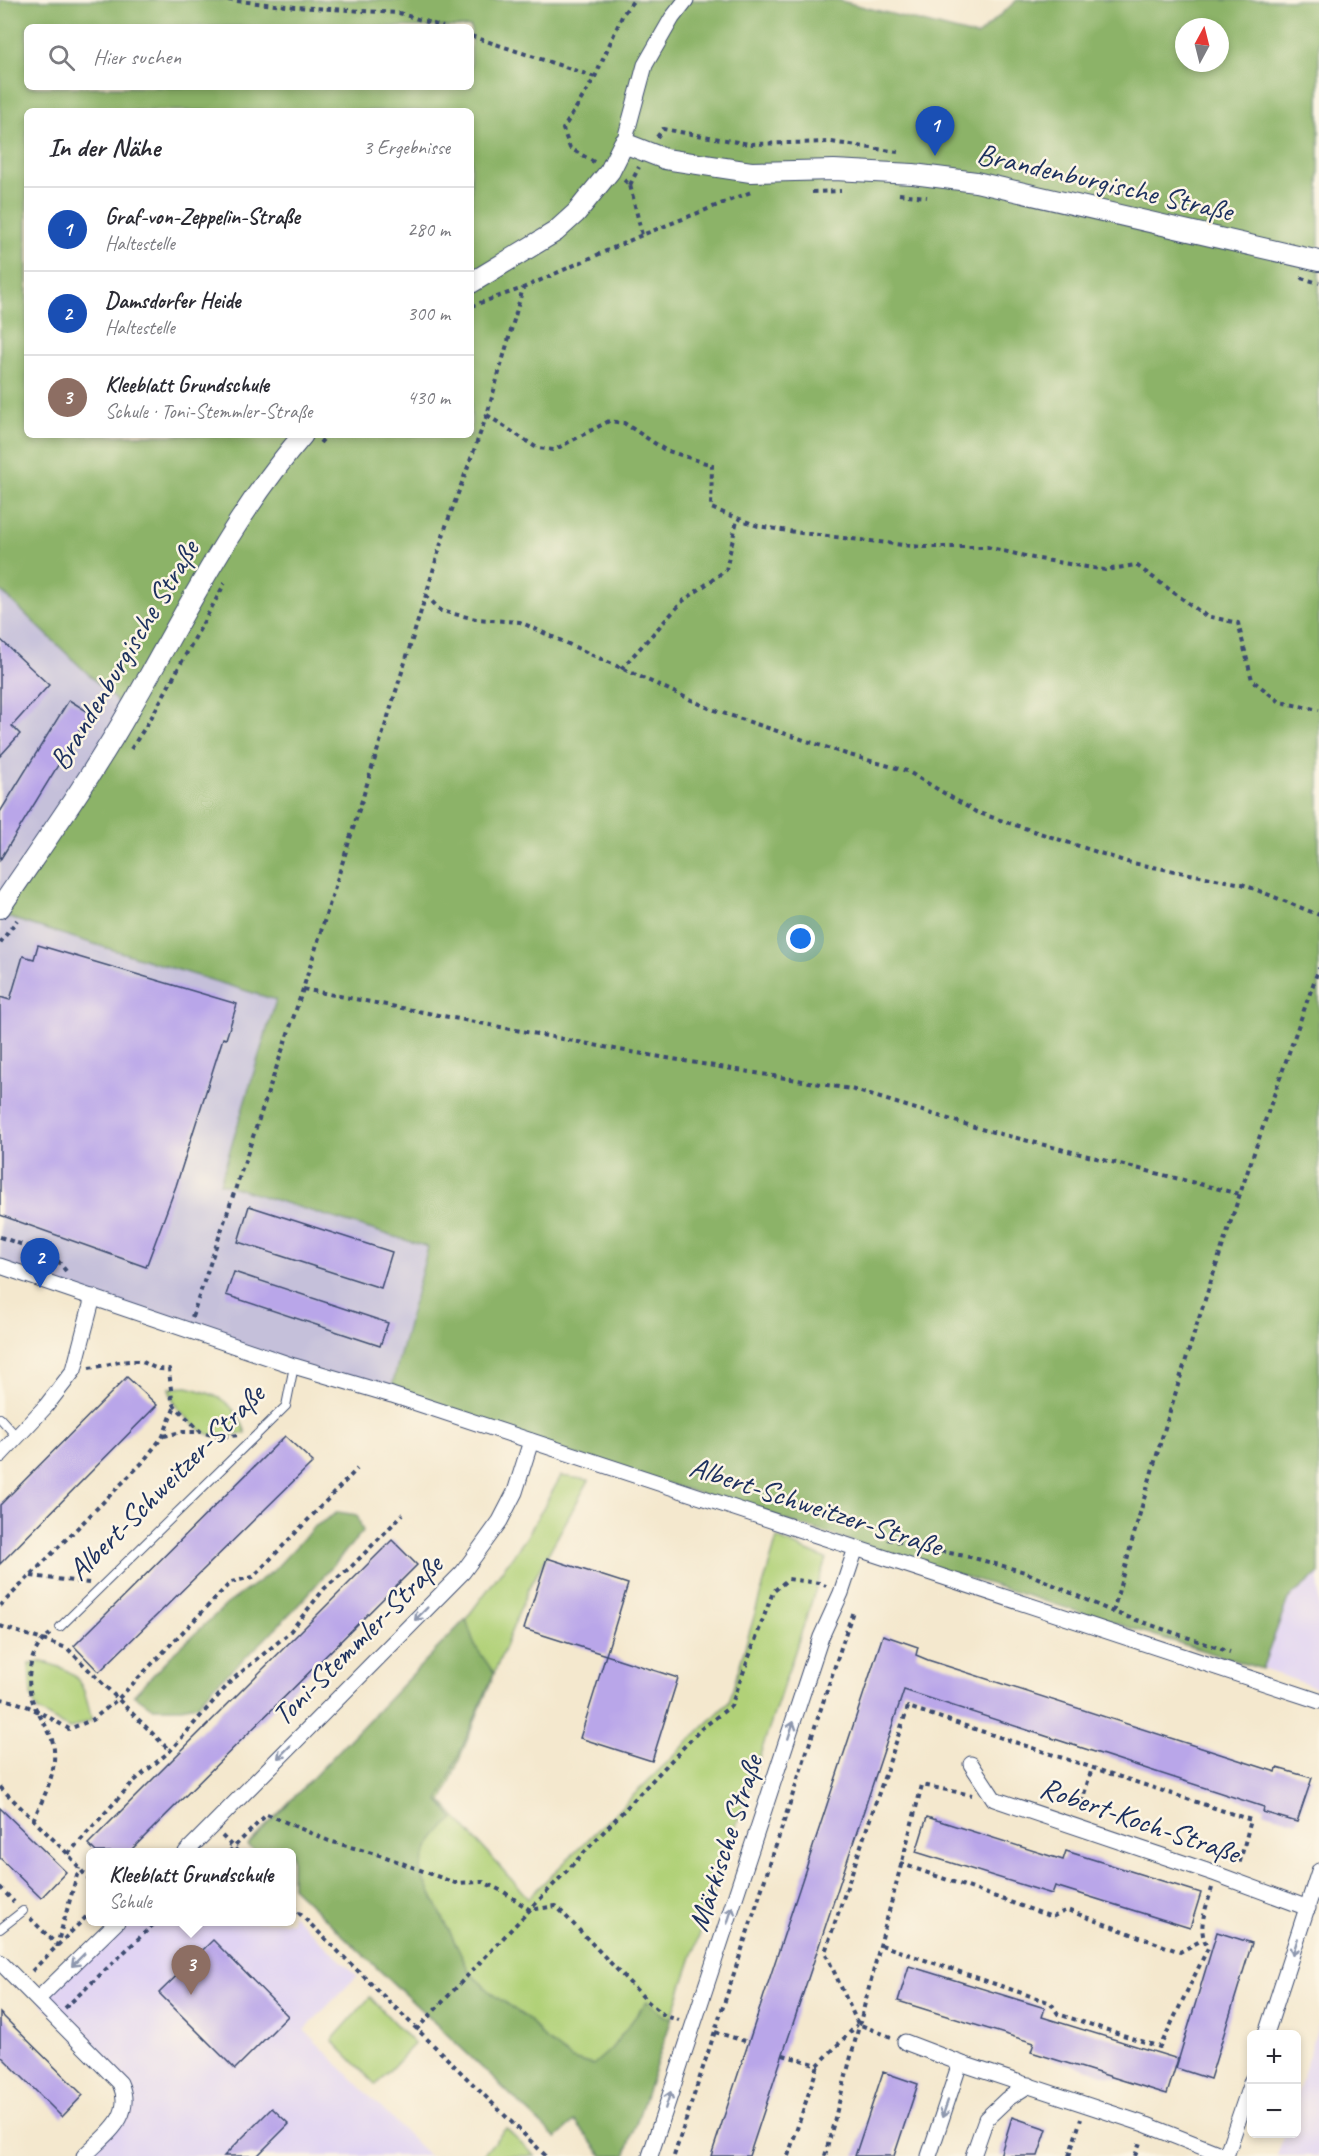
<!DOCTYPE html>
<html lang="de">
<meta charset="utf-8">
<style>
:root{--surface:#fff;--page:#f2f2f3;--text:#2b2b33;--muted:#7c7c81;--line:#e1e1e2;--accent:#111827}
body{margin:0;font-family:Caveat,sans-serif;background:var(--page);color:var(--text)}
.controls{position:absolute;right:18px;bottom:18px;display:grid;overflow:hidden;border-radius:9px;box-shadow:0 3px 9px #0003}
.controls button{width:54px;height:54px;display:grid;place-items:center;padding:0;border:0;border-bottom:2px solid var(--line);background:var(--surface);color:var(--text);font:30px sans-serif}
.compass{position:absolute;left:1175px;top:18px;width:54px;height:54px;border-radius:50%;background:var(--surface);box-shadow:0 3px 9px #0003;rotate:7deg}
.you{position:absolute;left:801px;top:939px;width:21px;height:21px;margin:-15px;border:4px solid #fff;border-radius:50%;background:#1a73e8;box-shadow:0 0 0 9px #1a73e833}
.badge{display:grid;place-items:center;width:39px;height:39px;border-radius:50%;background:var(--accent);color:#fff;font-size:20px;font-weight:700}
.pin{position:absolute;translate:-50% -50px;filter:drop-shadow(0 2px 3px #0008)}
.pin::after{content:'';position:absolute;top:32px;width:21px;height:18px;background:inherit;clip-path:polygon(0 0,100% 0,50% 100%)}
.popup{position:absolute;left:86px;top:1848px;width:210px;height:78px;box-sizing:border-box;display:grid;place-content:center;border-radius:9px;background:var(--surface);filter:drop-shadow(0 2px 4px #0005);font-size:20px;white-space:nowrap;color:var(--muted)}
.popup b{font-size:22px;color:var(--text)}
.popup::after{content:'';position:absolute;left:50%;top:100%;margin-left:-12px;border:12px solid transparent;border-top-color:var(--surface)}
.list{margin:0;padding:0;list-style:none}
h2{display:flex;justify-content:space-between;align-items:center;height:78px;margin:0;padding:0 24px;font-size:26px}
h2 small{font-size:20px;font-weight:400;color:var(--muted)}
.list li{display:grid;grid-template-columns:39px 1fr auto;gap:18px;align-items:center;box-sizing:border-box;height:84px;padding:0 24px;border-top:2px solid var(--line)}
.list b{display:block;font-size:22px;white-space:nowrap}
.list p{margin:0;font-size:20px;white-space:nowrap;color:var(--muted)}
.list em{font-size:20px;font-style:normal;color:var(--muted)}
.icon{flex:none;width:33px;height:33px;fill:none;stroke:currentColor;stroke-width:2;stroke-linecap:round;stroke-linejoin:round}
.map{position:relative;flex:none;width:1319px;height:2156px;overflow:hidden}
.search{position:absolute;background:var(--surface);box-shadow:0 3px 9px #0003;left:24px;top:24px;width:450px;height:66px;display:flex;align-items:center;gap:15px;box-sizing:border-box;padding:0 21px;border-radius:9px;color:var(--muted);font-size:22px}
.panel{position:absolute;background:var(--surface);box-shadow:0 3px 9px #0003;left:24px;top:108px;width:450px;height:330px;border-radius:9px}
.map>svg:first-child{display:block}
.built{fill:#e1d4f3}
.industrial{fill:#c5c0da}
.green{fill:#b1d178;stroke:#66806b;stroke-width:1.5}
.forest{fill:#8cb368;stroke:#547163;stroke-width:1.5;fill-rule:evenodd}
.building{fill:#b9a6e9}
.lines{fill:none;stroke-linecap:round;stroke-linejoin:round}
.service-casing{stroke:#3c4b6f;stroke-width:10}
.minor-casing{stroke:#3c4b6f;stroke-width:17}
.tertiary-casing{stroke:#3c4b6f;stroke-width:22}
.path{stroke:#3c4b6f;stroke-width:4;stroke-dasharray:4.5 4.5;stroke-linecap:butt}
.service{stroke:#fff;stroke-width:8}
.minor{stroke:#fff;stroke-width:15}
.tertiary{stroke:#fff;stroke-width:20}
.oneway{stroke:#8d97ae}
.labels{text-anchor:middle;stroke-width:5;stroke-linejoin:round;paint-order:stroke}
.street-label{font-size:30px;fill:#1b2f5e;stroke:#fcf5e5}
</style>
<div class="map">
<svg width="1319" height="2156" viewBox="0 0 1319 2156">
<rect width="100%" height="100%" fill="#fcf5e5"/>
<filter id="ink" filterUnits="userSpaceOnUse"><feTurbulence type="fractalNoise" baseFrequency=".0167" numOctaves="2"/><feDisplacementMap in="SourceGraphic" scale="12" xChannelSelector="R" yChannelSelector="G"/><feConvolveMatrix kernelMatrix="1 2 1 2 8 2 1 2 1" color-interpolation-filters="sRGB"/></filter>
<filter id="wash" filterUnits="userSpaceOnUse"><feTurbulence type="fractalNoise" baseFrequency=".008" numOctaves="4" result="noise"/><feDisplacementMap in="SourceGraphic" scale="24" xChannelSelector="R" yChannelSelector="G"/><feGaussianBlur stdDeviation="1.35" result="paint"/><feColorMatrix in="noise" values="0 0 0 0 0 0 0 0 0 0 0 0 0 0 0 0 0 1.4 0 .05"/><feComposite in="paint" operator="in"/></filter>
<g filter="url(#wash)">
<rect width="100%" height="100%" fill="#f4e8ce"/>
<g class="built">
<polygon points="1319,1573 1319,1688 1262,1669 1288,1599"/>
<polygon points="292,1914 357,1976 304,2030 429,2156 84,2156 114,2126 124,2094 38,1999 117,1922 292,1922"/>
<polygon points="1319,2023 1319,2156 1277,2156 1284,2134 1296,2134 1297,2095"/>
</g>
<g class="industrial">
<polygon points="0,590 128,712 0,908"/>
<polygon points="0,915 276,999 220,1183 429,1247 393,1382 392,1395 0,1266"/>
</g>
<g class="green">
<path d="M187,1387C217,1394 236,1402 246,1433C216,1440 206,1438 185,1416C176,1407 172,1401 169,1388Z"/>
<polygon points="561,1476 589,1480 528,1590 442,1802 528,1898 729,1702 777,1538 826,1559 625,2156 603,2156 575,2121 556,2138 292,1887 292,1852 256,1852 248,1845 466,1619 526,1538"/>
<path d="M42,1662C81,1670 83,1684 92,1720L69,1729L37,1710L31,1696L29,1663Z"/>
<polygon points="370,1997 414,2044 376,2085 332,2040"/>
<polygon points="506,2128 535,2156 482,2156"/>
</g>
<g class="forest">
<path d="M0,0H837L977,36L1017,0H1319V1573L1288,1599L1262,1669L531,1441L392,1395L393,1382L428,1247L220,1183L276,1000L0,915L128,712L0,590ZM27,27H471V87H27ZM1184,27H1220V63H1184ZM27,111H471V435H27Z"/>
<polygon points="338,1512 357,1515 363,1531 302,1601 261,1643 214,1686 197,1705 181,1708 153,1708 134,1695 173,1654 227,1604 273,1571 314,1527"/>
<path d="M466,1619L475,1646L494,1673L439,1801L454,1819C434,1834 427,1846 420,1871L470,1973L495,1996L527,2018L546,2040L572,2059L593,2065L611,2049L647,2001L665,2016L672,2018L625,2156H603L575,2121L556,2138L292,1887V1852H256L248,1845Z"/>
</g>
<g id="blocks">
<g class="building">
<polygon points="0,639 49,685 12,726 20,734 0,756"/>
<polygon points="69,700 90,713 0,860 0,812"/>
<polygon points="38,945 237,1004 226,1039 223,1038 176,1186 146,1267 0,1215 0,997 10,1000 23,956 34,959"/>
<polygon points="249,1206 392,1252 381,1288 238,1242"/>
<polygon points="234,1272 388,1323 380,1346 226,1295"/>
<polygon points="127,1377 157,1405 0,1564 0,1505"/>
<polygon points="285,1436 313,1462 99,1672 74,1646"/>
<polygon points="392,1540 417,1565 129,1852 96,1852 88,1844"/>
<polygon points="547,1558 628,1584 606,1655 524,1629"/>
<polygon points="883,1635 918,1647 916,1655 928,1660 1276,1772 1277,1768 1312,1778 1297,1822 1263,1812 1264,1807 904,1690 749,2156 711,2156"/>
<polygon points="606,1655 678,1678 652,1761 580,1738"/>
<polygon points="0,1808 66,1872 41,1898 0,1858"/>
<polygon points="927,1817 1063,1860 1066,1851 1201,1893 1190,1928 1055,1886 1052,1894 916,1852"/>
<polygon points="1217,1932 1252,1943 1210,2079 1176,2068"/>
<polygon points="213,1940 288,2016 235,2069 159,1993"/>
<polygon points="909,1966 1045,2008 1042,2017 1178,2059 1167,2094 1031,2052 1034,2043 898,2001"/>
<polygon points="0,2013 83,2095 62,2117 0,2055"/>
<polygon points="883,2072 918,2084 894,2156 855,2156"/>
<polygon points="272,2108 289,2124 257,2156 224,2156"/>
<polygon points="1012,2117 1047,2129 1038,2156 1000,2156"/>
</g>
</g>
</g>
<g filter="url(#ink)">
<use href="#blocks" fill-opacity="0" stroke="#3c4b6f" stroke-width="1.5"/>
<g class="lines">
<defs>
<g id="service">
<polyline points="0,1418 18,1438"/>
<polyline points="60,1627 286,1406 294,1366"/>
<polyline points="0,1929 23,1911"/>
</g>
<g id="minor">
<polyline points="624,143 645,65 672,18 686,0"/>
<polyline points="0,1266 294,1366 392,1395 1319,1701"/>
<polyline points="0,1455 46,1406 74,1370 93,1297"/>
<polyline points="971,1764 994,1799 1216,1874 1308,1908"/>
<polyline points="186,1852 463,1572 500,1521 515,1492 531,1441"/>
<path d="M0,1962L120,2083C135,2117 106,2134 84,2156"/>
<polyline points="38,1999 117,1922"/>
<polyline points="1266,2034 1319,1871"/>
<polyline points="905,2042 960,2063 1147,2125 1225,2156"/>
<polyline points="650,2156 821,1637 841,1593 856,1548"/>
<polyline points="929,2156 960,2063"/>
<polyline points="973,2156 986,2119 1007,2099 1029,2085"/>
<polyline points="1226,2156 1252,2080"/>
</g>
<g id="tertiary">
<polyline points="471,283 555,232 576,213 610,171 624,143 665,159 751,172 834,170 913,174 976,182 1319,261"/>
<path d="M0,908C44,843 91,778 130,709C184,616 232,517 303,435"/>
</g>
</defs>
<use href="#service" class="service-casing"/>
<use href="#minor" class="minor-casing"/>
<use href="#tertiary" class="tertiary-casing"/>
<g class="path">
<polyline points="228,0 295,7 399,13 443,27"/>
<polyline points="471,36 595,77"/>
<polyline points="657,137 663,129 749,144 831,142 898,152"/>
<polyline points="594,162 570,148 563,129 595,77 623,14 634,0"/>
<polyline points="624,180 630,185 642,235"/>
<polyline points="630,185 639,167"/>
<polyline points="812,192 841,191"/>
<polyline points="899,194 927,197"/>
<polyline points="1301,278 1319,283"/>
<polyline points="471,306 523,288 642,235 751,192"/>
<polyline points="487,415 537,448 554,450 609,421 624,423 665,450 712,465 711,508 758,526 801,533 921,547 987,547 1033,558 1105,570 1136,565 1206,616 1238,623 1252,680 1280,702 1319,710"/>
<polyline points="320,443 327,435"/>
<polyline points="426,595 441,611 476,619 520,622 711,709 846,754 907,771 976,812 1127,862 1242,884 1319,915"/>
<polyline points="621,669 683,601 726,570 737,520"/>
<polyline points="131,749 150,720 225,583"/>
<polyline points="0,943 17,920"/>
<polyline points="303,989 620,1050 851,1089 981,1129 1239,1194"/>
<polyline points="0,1237 54,1256 66,1271"/>
<polyline points="192,1317 303,989 426,595 446,526 487,415 523,288"/>
<path d="M89,1368C105,1366 121,1360 137,1361C150,1362 151,1371 169,1369L172,1400L175,1406L201,1432L219,1437L239,1435"/>
<polyline points="164,1436 181,1432 201,1432"/>
<polyline points="888,1539 924,1548 970,1557 1025,1572 1113,1612 1230,1652"/>
<polyline points="31,1576 89,1583"/>
<polyline points="0,1606 142,1463 163,1436 175,1406"/>
<path d="M1113,1612C1170,1394 1243,1180 1319,968"/>
<polyline points="0,1626 67,1648 170,1751"/>
<path d="M0,1699C26,1702 46,1716 69,1729L92,1720L118,1699L231,1582L253,1577L357,1469"/>
<polyline points="0,1787 68,1854 90,1881"/>
<polyline points="1079,1811 1092,1768"/>
<path d="M33,1820C43,1799 56,1775 54,1750C53,1730 36,1716 31,1696C26,1673 31,1648 50,1634"/>
<polyline points="222,1836 238,1852"/>
<polyline points="229,1852 267,1814 329,1841 383,1856 455,1883 483,1882 504,1892 530,1910 556,1906 647,2001 665,2016 679,2020"/>
<polyline points="68,1854 133,1782 170,1751 233,1679 288,1634 325,1588 351,1567 403,1514"/>
<polyline points="900,1863 1052,1917 1067,1910 1180,1952 1202,1940"/>
<polyline points="0,1887 14,1902"/>
<polyline points="292,1906 546,2156"/>
<polyline points="30,1918 57,1945 79,1868"/>
<path d="M881,1945L1051,2003L1058,2014L1160,2047L1208,1948C1196,1929 1206,1909 1212,1888"/>
<polyline points="32,1971 90,1913"/>
<polyline points="65,2008 156,1922"/>
<polyline points="416,2030 701,1729 731,1706 773,1592 788,1579 819,1583 826,1586"/>
<polyline points="715,2032 748,2042"/>
<polyline points="891,2037 858,2024 825,1952 908,1707 1251,1820 1239,1865"/>
<polyline points="783,2055 818,2065 857,2025"/>
<polyline points="674,2156 853,1611"/>
<polyline points="788,2156 818,2065"/>
<polyline points="825,2156 922,1785 972,1795"/>
<polyline points="1069,2156 1081,2119"/>
<polyline points="1135,2156 1141,2140"/>
</g>
<use href="#service" class="service"/>
<use href="#minor" class="minor"/>
<use href="#tertiary" class="tertiary"/>
</g>
<defs><path id="oneway-shaft" d="M-6 0H5M1.5-3L5.5 0L1.5 3" fill="none" stroke-width="1.6" stroke-linecap="round" stroke-linejoin="round" transform="scale(1.5)"/></defs>
<g class="oneway">
<use href="#oneway-shaft" transform="translate(421 1614) rotate(135)"/>
<use href="#oneway-shaft" transform="translate(791 1730) rotate(-72)"/>
<use href="#oneway-shaft" transform="translate(284 1752) rotate(135)"/>
<use href="#oneway-shaft" transform="translate(730 1915) rotate(-72)"/>
<use href="#oneway-shaft" transform="translate(1295 1947) rotate(108)"/>
<use href="#oneway-shaft" transform="translate(78 1960) rotate(135)"/>
<use href="#oneway-shaft" transform="translate(668 2100) rotate(-72)"/>
<use href="#oneway-shaft" transform="translate(945 2109) rotate(109)"/>
</g>
</g>
<g class="labels">
<g class="street-label">
<text transform="translate(1105 182) rotate(13)" y="10">Brandenburgische Straße</text>
<text transform="translate(124 655) rotate(-59)" y="10">Brandenburgische Straße</text>
<text transform="translate(166 1482) rotate(-45)" y="10">Albert-Schweitzer-Straße</text>
<text transform="translate(816 1506) rotate(18)" y="10">Albert-Schweitzer-Straße</text>
<text transform="translate(357 1640) rotate(-45)" y="10">Toni-Stemmler-Straße</text>
<text transform="translate(1140 1820) rotate(19)" y="10">Robert-Koch-Straße</text>
<text transform="translate(725 1843) rotate(-72)" y="10">Märkische Straße</text>
</g>
</g>
</svg>
<div class="controls">
<button>+</button>
<button>−</button>
</div>
<svg class="compass" viewBox="-18 -18 36 36"><path d="M0-13l5 13h-10z" fill="#e53935"/><path d="M0 13l5-13h-10z" fill="#7c7c81"/></svg>
<div class="you"></div>
<div class="pin badge" style="left:935px;top:156px;background:#1a4fb4">1</div>
<div class="pin badge" style="left:40px;top:1288px;background:#1a4fb4">2</div>
<div class="pin badge" style="left:191px;top:1995px;background:#8d6e63">3</div>
<div class="popup"><b>Kleeblatt Grundschule</b>Schule</div>
<div class="search"><svg class="icon" aria-label="search" viewBox="0 0 24 24"><circle cx="10" cy="10" r="6"/><path d="M15 15l6 6"/></svg>Hier suchen</div>
<section class="panel">
<h2>In der Nähe<small>3 Ergebnisse</small></h2>
<ul class="list">
<li><span class="badge" style="background:#1a4fb4">1</span><div><b>Graf-von-Zeppelin-Straße</b><p>Haltestelle</p></div><em>280 m</em></li>
<li><span class="badge" style="background:#1a4fb4">2</span><div><b>Damsdorfer Heide</b><p>Haltestelle</p></div><em>300 m</em></li>
<li><span class="badge" style="background:#8d6e63">3</span><div><b>Kleeblatt Grundschule</b><p>Schule · Toni-Stemmler-Straße</p></div><em>430 m</em></li>
</ul>
</section>
</div>
